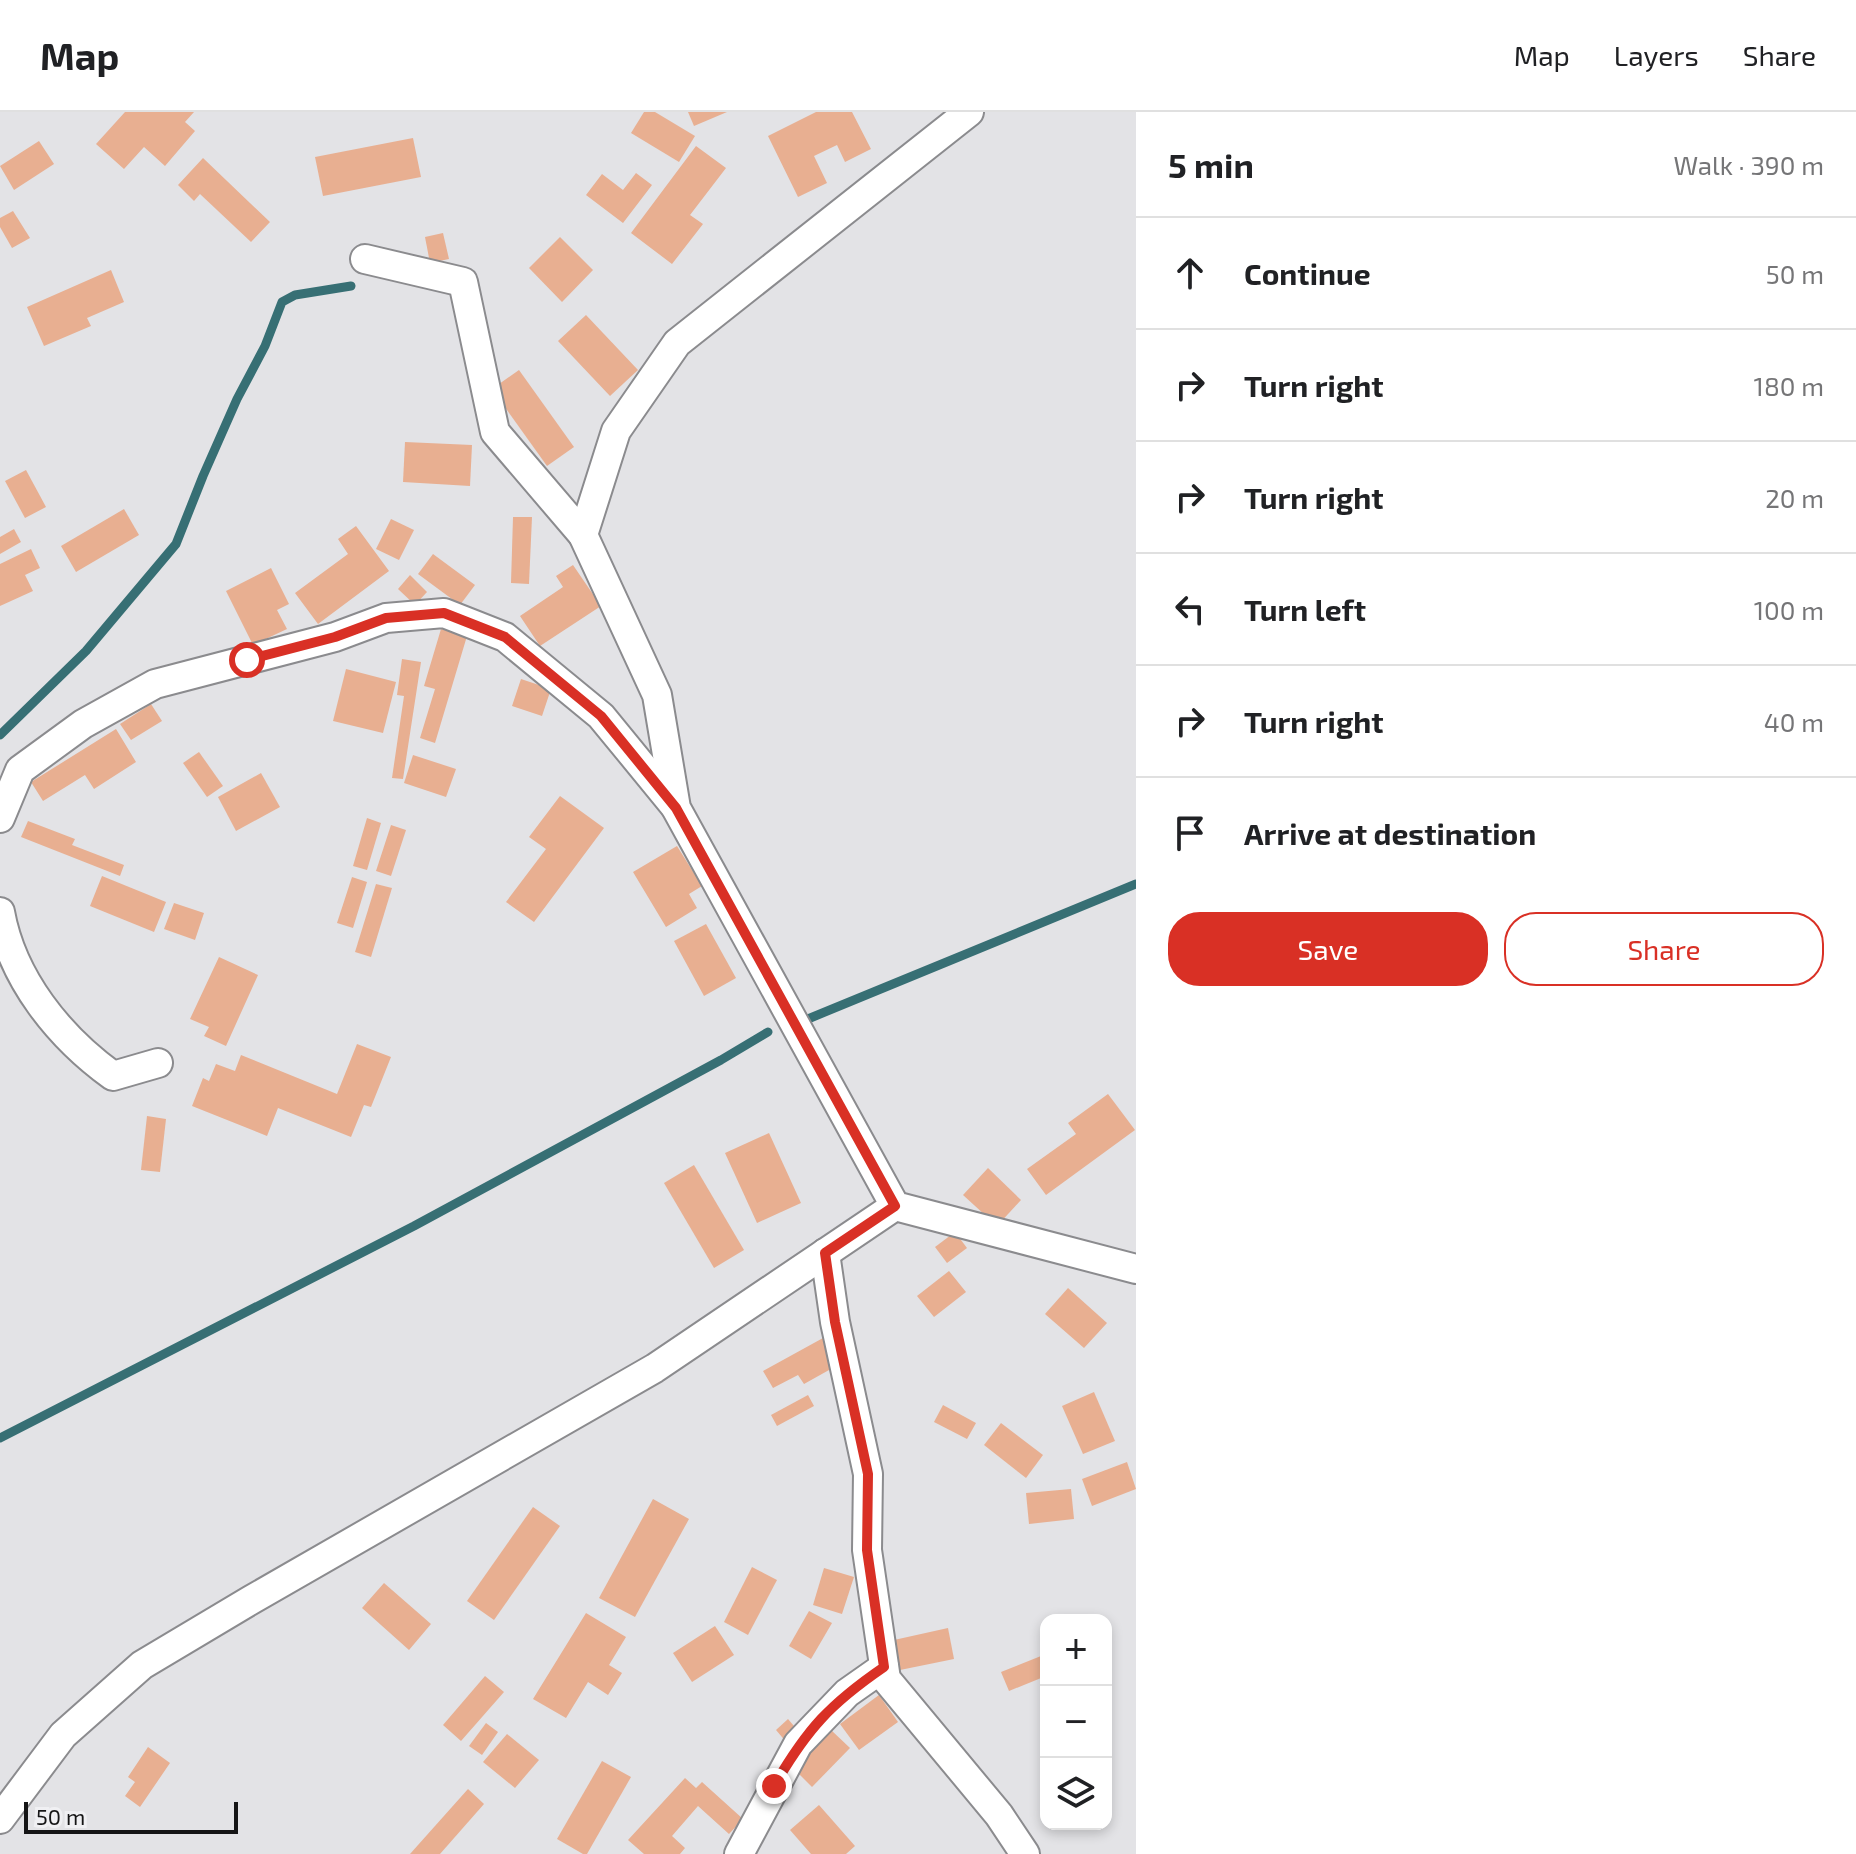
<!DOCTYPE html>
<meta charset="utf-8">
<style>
:root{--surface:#fff;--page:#f2f2f2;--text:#202124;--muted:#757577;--line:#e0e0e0;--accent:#d93025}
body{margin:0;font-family:"Exo 2",sans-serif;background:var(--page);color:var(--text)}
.controls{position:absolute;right:24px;bottom:24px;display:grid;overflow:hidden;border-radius:16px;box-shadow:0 4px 12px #0003}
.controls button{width:72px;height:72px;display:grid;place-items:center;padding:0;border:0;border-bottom:2px solid var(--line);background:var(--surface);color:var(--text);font:40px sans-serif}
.scale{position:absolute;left:24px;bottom:20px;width:214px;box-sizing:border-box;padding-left:8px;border:4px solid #151516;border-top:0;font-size:22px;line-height:28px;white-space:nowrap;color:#151516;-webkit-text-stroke:6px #f0f0f3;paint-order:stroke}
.stop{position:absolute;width:24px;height:24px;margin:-18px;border:6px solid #d93025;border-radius:50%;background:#fff}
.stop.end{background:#d93025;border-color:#fff;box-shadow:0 2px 8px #0008}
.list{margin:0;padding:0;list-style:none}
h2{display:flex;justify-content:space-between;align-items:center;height:104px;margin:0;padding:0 32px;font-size:34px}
h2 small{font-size:26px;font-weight:400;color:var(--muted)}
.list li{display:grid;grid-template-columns:52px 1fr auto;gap:24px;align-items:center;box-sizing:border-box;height:112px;padding:0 32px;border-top:2px solid var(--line)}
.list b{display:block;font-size:30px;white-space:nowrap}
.list em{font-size:26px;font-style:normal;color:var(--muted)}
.actions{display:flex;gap:16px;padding:24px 32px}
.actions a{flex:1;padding:18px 0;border:2px solid var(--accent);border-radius:32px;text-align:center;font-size:28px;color:var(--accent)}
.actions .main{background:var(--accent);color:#fff}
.icon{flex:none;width:44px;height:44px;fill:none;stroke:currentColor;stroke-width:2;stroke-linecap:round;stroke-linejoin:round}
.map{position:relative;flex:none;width:1136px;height:1742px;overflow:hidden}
header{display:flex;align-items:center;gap:48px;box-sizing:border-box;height:112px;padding:0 40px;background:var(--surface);border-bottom:2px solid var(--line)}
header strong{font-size:38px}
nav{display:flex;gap:44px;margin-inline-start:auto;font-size:28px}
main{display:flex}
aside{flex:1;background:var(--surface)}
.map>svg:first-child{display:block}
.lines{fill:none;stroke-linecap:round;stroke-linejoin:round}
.stream{stroke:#376f74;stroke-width:9}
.building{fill:#e8af91}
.minor-casing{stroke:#8b8b8e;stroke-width:32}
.minor{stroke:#fff;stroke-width:28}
.route{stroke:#d93025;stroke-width:10}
</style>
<header>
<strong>Map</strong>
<nav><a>Map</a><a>Layers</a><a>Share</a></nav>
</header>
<main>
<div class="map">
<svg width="1136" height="1742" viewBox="0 0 1136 1742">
<rect width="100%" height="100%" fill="#e3e3e6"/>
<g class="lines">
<g class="stream">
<polyline points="0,623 86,539 176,432 203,364 237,287 265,234 282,190 295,183 351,174"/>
<polyline points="803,909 1136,772"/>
<polyline points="0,1326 414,1114 721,948 768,920"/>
</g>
</g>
<g class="building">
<polygon points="125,0 194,0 185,10 195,19 165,54 144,35 124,57 96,32"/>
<polygon points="644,0 655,0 695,24 679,50 631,21"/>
<polygon points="688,0 727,0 694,14"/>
<polygon points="816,0 852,0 871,37 845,50 837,33 814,44 827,71 798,85 768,24"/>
<polygon points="413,26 421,65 323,84 315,45"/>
<polygon points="39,29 54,52 14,78 0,54"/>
<polygon points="696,34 726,56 690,103 703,112 672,152 631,121"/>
<polygon points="203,46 270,110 251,130 200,82 194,89 178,73"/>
<polygon points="636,61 652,73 623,111 586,83 602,62 623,78"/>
<polygon points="13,99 30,126 12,136 0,115 0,106"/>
<polygon points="443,121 449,147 430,151 425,125"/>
<polygon points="560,125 593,158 562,190 529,156"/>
<polygon points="111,158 124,190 87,206 91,214 44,234 27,195"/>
<polygon points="586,203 638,258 610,284 558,229"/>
<polygon points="519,258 574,335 547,354 492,277"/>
<polygon points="405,330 472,333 470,374 403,370"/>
<polygon points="26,358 46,395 25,406 5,369"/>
<polygon points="124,397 139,423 76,460 61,434"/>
<polygon points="513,405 532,405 529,472 511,471"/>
<polygon points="391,407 414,418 399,448 376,437"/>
<polygon points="356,414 389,459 318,512 295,481 348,442 338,427"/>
<polygon points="14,417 21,430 0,442 0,425"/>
<polygon points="31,437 40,456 25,463 33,479 0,494 0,452"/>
<polygon points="433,442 475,473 460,493 418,462"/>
<polygon points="573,453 601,494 540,534 520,504 563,475 556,464"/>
<polygon points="271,456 289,492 277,498 287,517 253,533 226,479"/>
<polygon points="410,463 427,480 415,493 398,477"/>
<polygon points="441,517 467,524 435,631 420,626 435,577 424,574"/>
<polygon points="402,547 421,550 403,667 392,666 404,584 397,583"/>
<polygon points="346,557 396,570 383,621 333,609"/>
<polygon points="521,567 551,577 542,604 512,594"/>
<polygon points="151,592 162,609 131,628 120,612"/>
<polygon points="116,617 136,650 94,677 85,663 43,689 31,670"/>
<polygon points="199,640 223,674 207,685 183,651"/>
<polygon points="413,643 456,657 446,685 404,671"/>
<polygon points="261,661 280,695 236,719 218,685"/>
<polygon points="560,684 604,716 534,810 506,790 546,737 529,725"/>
<polygon points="367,706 381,711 367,758 353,754"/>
<polygon points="28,709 75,727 72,733 124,753 120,764 21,725"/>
<polygon points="391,713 406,718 391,764 376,759"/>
<polygon points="677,734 702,774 689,782 697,796 666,815 633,760"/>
<polygon points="102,764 166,790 154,820 90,794"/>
<polygon points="352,765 367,770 353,816 337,811"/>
<polygon points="376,772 392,776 371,845 355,840"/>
<polygon points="174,791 204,801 195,828 164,817"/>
<polygon points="706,812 736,866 704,884 674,829"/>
<polygon points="219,845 258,863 226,934 204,924 209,915 190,907"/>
<polygon points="357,932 391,945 371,995 364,993 351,1025 278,996 267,1024 192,994 203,966 209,969 216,952 235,959 241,943 337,982"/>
<polygon points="1108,982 1135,1018 1046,1083 1027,1057 1076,1022 1068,1011"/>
<polygon points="147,1004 166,1007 160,1060 141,1058"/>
<polygon points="769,1021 801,1091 757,1111 725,1041"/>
<polygon points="694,1053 744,1138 714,1156 664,1071"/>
<polygon points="988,1056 1021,1088 997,1114 963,1083"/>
<polygon points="955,1120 967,1136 947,1151 935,1135"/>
<polygon points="949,1159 966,1180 934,1205 917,1184"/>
<polygon points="1068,1176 1107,1211 1084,1236 1045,1202"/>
<polygon points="823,1226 838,1253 804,1272 798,1263 773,1276 763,1259"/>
<polygon points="1094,1280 1115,1329 1083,1342 1062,1294"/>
<polygon points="808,1283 814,1294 777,1314 771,1303"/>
<polygon points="943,1293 976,1311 967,1327 934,1310"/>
<polygon points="1001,1311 1043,1343 1026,1366 984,1333"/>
<polygon points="1127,1350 1136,1377 1092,1394 1082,1367"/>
<polygon points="1071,1377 1074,1407 1029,1412 1026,1381"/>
<polygon points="653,1387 689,1407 635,1505 599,1486"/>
<polygon points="533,1395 560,1414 494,1508 467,1489"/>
<polygon points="752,1455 777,1468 748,1523 724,1510"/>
<polygon points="824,1456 854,1465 842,1502 813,1493"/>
<polygon points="384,1471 431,1512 409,1538 362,1496"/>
<polygon points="809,1499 832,1511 811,1547 789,1534"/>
<polygon points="586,1501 626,1525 609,1553 622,1561 608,1583 588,1570 566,1606 533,1587"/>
<polygon points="715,1514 734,1543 692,1570 673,1541"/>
<polygon points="948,1516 954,1547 900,1558 894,1528"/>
<polygon points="1046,1542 1046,1564 1009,1579 1001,1560"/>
<polygon points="485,1564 504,1580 461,1629 443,1613"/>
<polygon points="879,1583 898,1610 859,1638 840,1612"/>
<polygon points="788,1607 799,1620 787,1631 776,1618"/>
<polygon points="486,1611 498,1620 482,1643 469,1634"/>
<polygon points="831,1618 850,1636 812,1675 794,1657"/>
<polygon points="507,1622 539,1648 515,1676 483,1650"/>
<polygon points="148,1635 170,1651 140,1695 125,1684 135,1670 128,1665"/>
<polygon points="602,1649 631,1665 587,1742 583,1742 557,1727"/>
<polygon points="685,1666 696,1676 702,1670 743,1707 729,1722 698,1694 672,1724 685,1736 680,1742 644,1742 628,1728"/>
<polygon points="468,1677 484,1692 440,1742 410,1742"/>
<polygon points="819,1693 855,1734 846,1742 811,1742 790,1718"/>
</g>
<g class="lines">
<defs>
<g id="minor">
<polyline points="969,0 677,231 616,319 583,423 657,583 676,696 895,1094 1136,1157"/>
<polyline points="365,147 463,170 495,320 583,423"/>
<polyline points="0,706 20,658 83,612 155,572 335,525 386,506 444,501 505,525 601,604 674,693"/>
<path d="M0,800C12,867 59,925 113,964L158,951"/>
<polyline points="825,1141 835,1210 868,1362 867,1438 886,1567 999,1703 1025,1742"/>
<polyline points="0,1707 63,1623 142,1553 251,1488 655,1256 895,1094"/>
<polyline points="739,1742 798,1632 847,1581 884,1555"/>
</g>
</defs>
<use href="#minor" class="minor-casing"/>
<use href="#minor" class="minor"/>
</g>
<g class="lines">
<path class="route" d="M247,548L335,525L386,506L444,501L505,525L601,604L676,696L895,1094L825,1141L835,1210L868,1362L867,1438L884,1555C830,1592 807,1617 774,1674"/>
</g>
</svg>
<div class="controls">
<button>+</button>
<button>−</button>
<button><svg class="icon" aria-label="layers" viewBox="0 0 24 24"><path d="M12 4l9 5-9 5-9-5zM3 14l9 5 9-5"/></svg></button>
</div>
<div class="scale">50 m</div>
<div class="stop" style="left:247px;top:548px"></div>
<div class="stop end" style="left:774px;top:1674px"></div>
</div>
<aside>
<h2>5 min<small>Walk · 390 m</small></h2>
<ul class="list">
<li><svg class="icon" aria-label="ahead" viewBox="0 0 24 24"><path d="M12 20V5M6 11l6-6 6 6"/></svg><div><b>Continue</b></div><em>50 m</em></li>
<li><svg class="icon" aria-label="right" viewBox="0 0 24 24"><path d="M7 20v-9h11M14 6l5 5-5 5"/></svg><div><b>Turn right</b></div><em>180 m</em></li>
<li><svg class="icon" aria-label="right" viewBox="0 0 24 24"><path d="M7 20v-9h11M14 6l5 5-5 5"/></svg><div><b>Turn right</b></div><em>20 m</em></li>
<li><svg class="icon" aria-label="left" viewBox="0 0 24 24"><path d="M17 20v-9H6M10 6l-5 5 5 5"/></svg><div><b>Turn left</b></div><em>100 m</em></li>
<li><svg class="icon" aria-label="right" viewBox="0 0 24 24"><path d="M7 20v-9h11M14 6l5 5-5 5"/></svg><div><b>Turn right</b></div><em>40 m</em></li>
<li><svg class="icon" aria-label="arrive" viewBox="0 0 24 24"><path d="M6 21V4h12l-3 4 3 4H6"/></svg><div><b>Arrive at destination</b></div></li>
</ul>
<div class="actions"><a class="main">Save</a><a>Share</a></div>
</aside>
</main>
